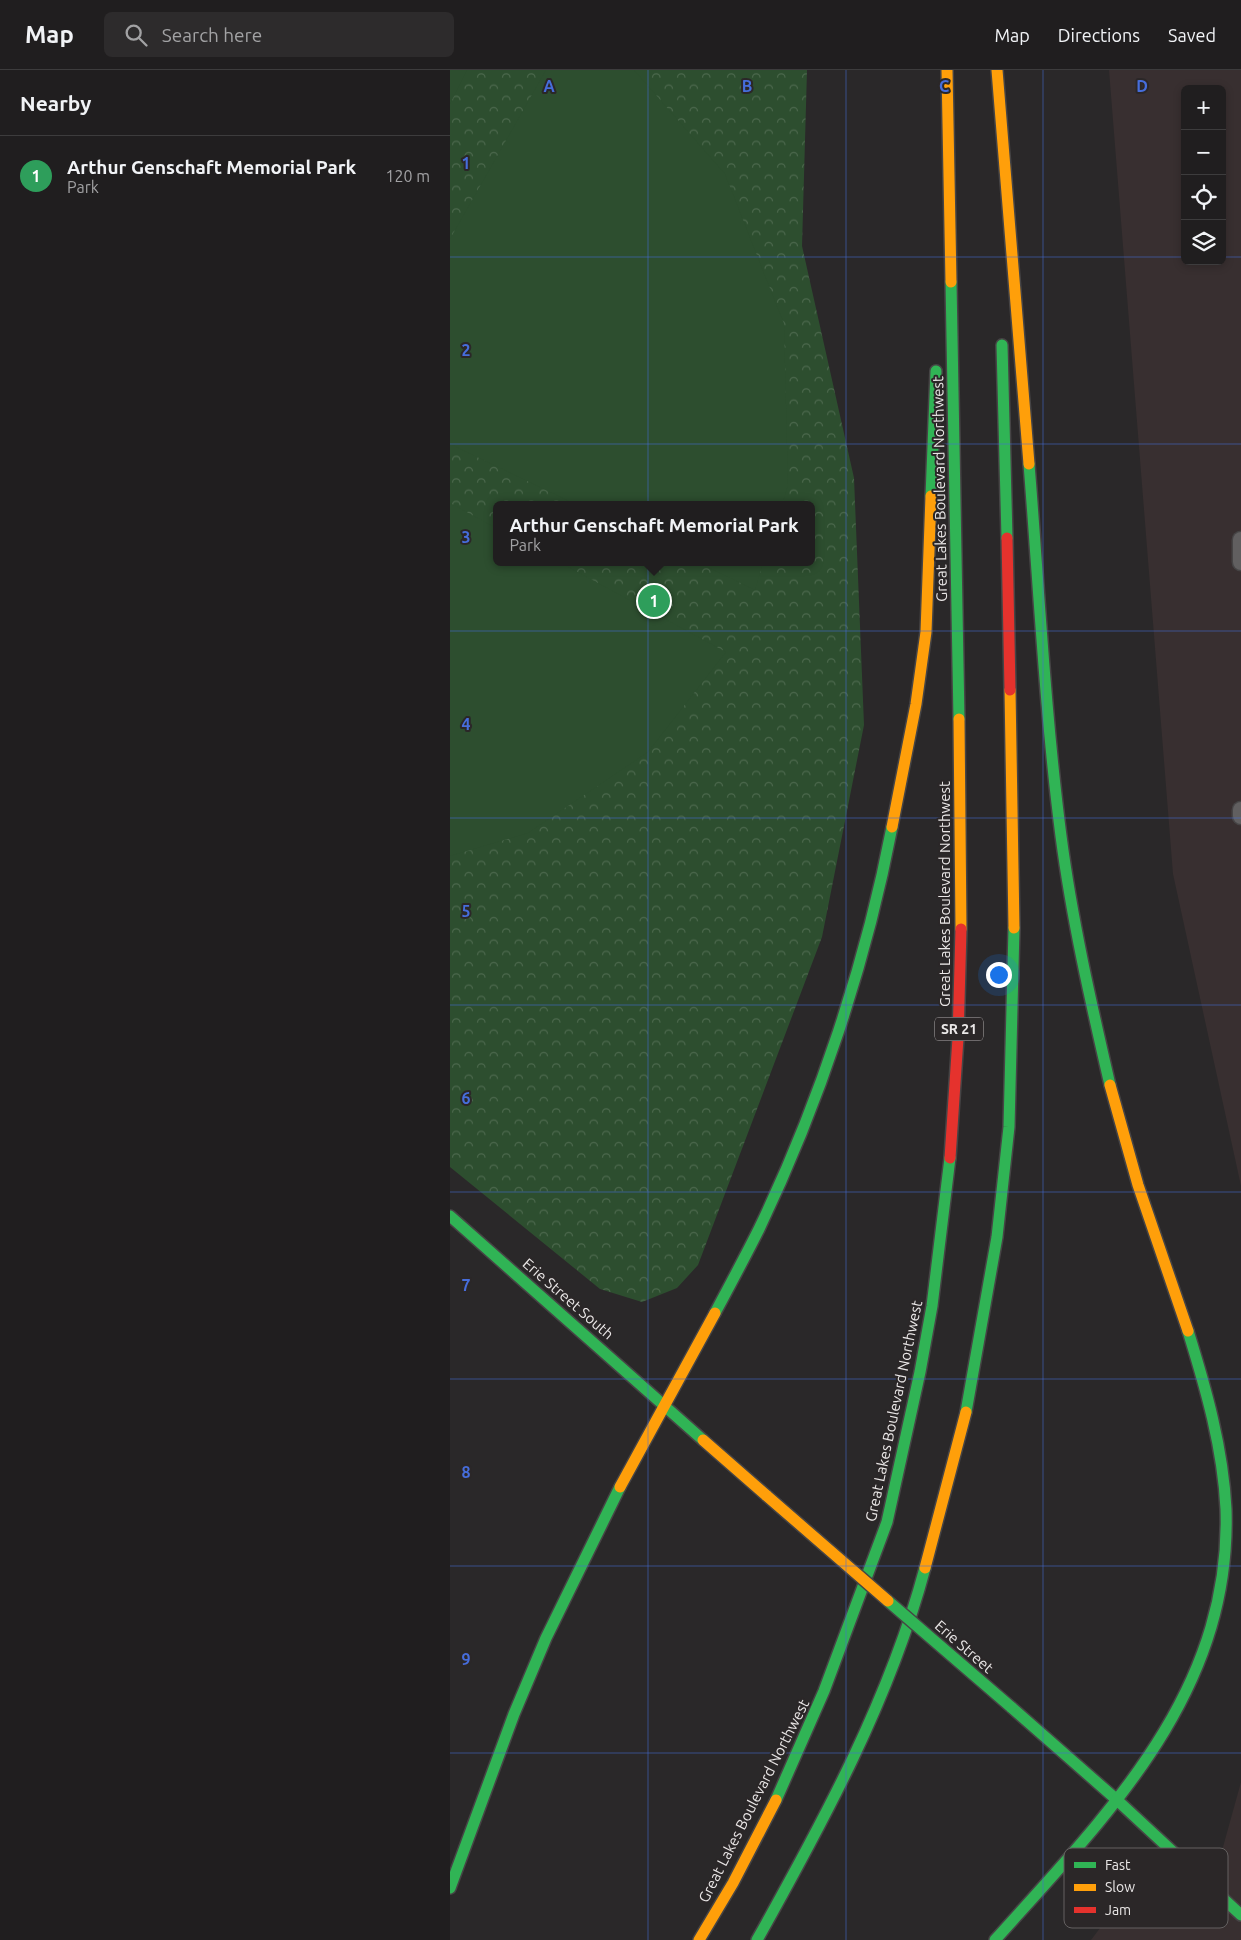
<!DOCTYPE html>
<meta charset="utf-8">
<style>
:root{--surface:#201e1f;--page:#2d2b2c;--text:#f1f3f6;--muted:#a2a2a4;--line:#3d3c3d;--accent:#0f766e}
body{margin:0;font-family:Ubuntu,sans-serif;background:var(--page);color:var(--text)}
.controls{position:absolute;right:15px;top:15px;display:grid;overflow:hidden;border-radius:8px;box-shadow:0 2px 8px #0003}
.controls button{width:45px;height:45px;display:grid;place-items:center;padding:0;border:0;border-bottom:1px solid var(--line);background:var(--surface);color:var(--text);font:25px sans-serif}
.you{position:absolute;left:548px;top:904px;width:18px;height:18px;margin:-12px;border:4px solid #fff;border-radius:50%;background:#1a73e8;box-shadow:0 0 0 8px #1a73e833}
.badge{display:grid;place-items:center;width:32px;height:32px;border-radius:50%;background:var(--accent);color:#fff;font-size:16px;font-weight:700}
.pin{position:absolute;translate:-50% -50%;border:2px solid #fff;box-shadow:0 1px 5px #0006}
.popup{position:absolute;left:43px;top:431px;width:322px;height:65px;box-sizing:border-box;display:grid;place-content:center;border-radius:8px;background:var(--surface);filter:drop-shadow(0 1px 4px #0005);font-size:16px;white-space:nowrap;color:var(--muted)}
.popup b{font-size:19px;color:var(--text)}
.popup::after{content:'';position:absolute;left:50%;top:100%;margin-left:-10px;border:10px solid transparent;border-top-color:var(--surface)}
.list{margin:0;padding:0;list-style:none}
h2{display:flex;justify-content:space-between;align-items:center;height:65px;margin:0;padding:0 20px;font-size:21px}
h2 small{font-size:16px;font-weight:400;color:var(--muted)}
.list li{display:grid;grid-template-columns:32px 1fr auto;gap:15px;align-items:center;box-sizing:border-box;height:80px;padding:0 20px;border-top:1px solid var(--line)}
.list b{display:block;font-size:19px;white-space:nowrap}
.list p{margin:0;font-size:16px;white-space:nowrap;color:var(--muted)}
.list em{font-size:16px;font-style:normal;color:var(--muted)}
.icon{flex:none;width:28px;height:28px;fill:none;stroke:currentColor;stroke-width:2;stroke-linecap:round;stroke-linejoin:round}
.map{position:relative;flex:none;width:791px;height:1870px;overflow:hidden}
header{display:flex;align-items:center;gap:30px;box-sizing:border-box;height:70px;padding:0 25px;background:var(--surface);border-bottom:1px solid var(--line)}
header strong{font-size:24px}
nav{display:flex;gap:28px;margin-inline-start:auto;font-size:18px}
.search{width:350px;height:45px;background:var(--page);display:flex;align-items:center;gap:12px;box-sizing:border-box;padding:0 18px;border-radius:8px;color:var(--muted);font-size:19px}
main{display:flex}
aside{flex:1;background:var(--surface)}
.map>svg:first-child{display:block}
.built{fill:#382f30;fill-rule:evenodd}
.park{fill:url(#park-crowns);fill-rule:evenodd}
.pitch{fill:#2d4e2f}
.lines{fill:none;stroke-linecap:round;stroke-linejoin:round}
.lane-casing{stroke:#464445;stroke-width:19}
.fast-casing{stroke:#464445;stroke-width:14}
.slow-casing{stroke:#464445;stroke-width:14}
.jam-casing{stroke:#464445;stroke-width:14}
.lane{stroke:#615f60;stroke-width:16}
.fast{stroke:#30b455;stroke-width:11}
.slow{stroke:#ff9f0a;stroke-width:11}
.jam{stroke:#e5322d;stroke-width:11}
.fast-bridge-casing{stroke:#464445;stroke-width:14;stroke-linecap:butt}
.slow-bridge-casing{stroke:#464445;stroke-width:14;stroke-linecap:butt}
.fast-bridge{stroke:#30b455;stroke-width:11}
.slow-bridge{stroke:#ff9f0a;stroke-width:11}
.grid{fill:none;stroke:#466ddb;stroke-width:1;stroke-opacity:0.55}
.labels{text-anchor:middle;stroke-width:4;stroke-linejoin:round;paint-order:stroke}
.shield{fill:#2b2728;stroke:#b1adae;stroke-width:1}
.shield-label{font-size:14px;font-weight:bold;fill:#eae7e7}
.street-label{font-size:15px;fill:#eae7e7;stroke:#2b2728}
.key{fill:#2b2728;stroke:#646161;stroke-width:1}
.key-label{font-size:14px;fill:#eae7e7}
.grid-label{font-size:16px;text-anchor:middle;font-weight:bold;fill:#466ddb;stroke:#2b2728;stroke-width:4;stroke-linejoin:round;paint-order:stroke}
</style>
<header>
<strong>Map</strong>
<div class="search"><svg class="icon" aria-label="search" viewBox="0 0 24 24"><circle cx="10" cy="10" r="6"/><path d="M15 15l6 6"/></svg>Search here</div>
<nav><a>Map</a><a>Directions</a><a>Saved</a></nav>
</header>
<main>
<aside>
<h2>Nearby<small></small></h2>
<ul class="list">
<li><span class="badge" style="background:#2e9e5b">1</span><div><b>Arthur Genschaft Memorial Park</b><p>Park</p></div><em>120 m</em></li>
</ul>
</aside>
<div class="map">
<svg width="791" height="1870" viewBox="0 0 791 1870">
<defs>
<pattern id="park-crowns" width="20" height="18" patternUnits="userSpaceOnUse" patternTransform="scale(1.25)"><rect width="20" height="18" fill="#2d4e2f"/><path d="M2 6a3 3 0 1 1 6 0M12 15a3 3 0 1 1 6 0" fill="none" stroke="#4c684d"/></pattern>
</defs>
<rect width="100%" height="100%" fill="#2a2829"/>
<g class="built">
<path d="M659,0H791V1116L723,804ZM735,19H772V191H735Z"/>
<polygon points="791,1712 791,1870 641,1870 675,1825 723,1844 773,1777"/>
</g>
<path class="park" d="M0,0H357L352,176L404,408L414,655L372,867L248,1195L227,1218L192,1232L150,1219L0,1097ZM46,435H362V492H46Z"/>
<g class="pitch">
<polygon points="0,0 17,0 0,34"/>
<polygon points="96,0 184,0 275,104 334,254 338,415 332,435 127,435 0,374 0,169"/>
<polygon points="0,433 46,458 46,492 109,492 276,582 198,682 78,763 0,786"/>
<polygon points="247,492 313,492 305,520"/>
</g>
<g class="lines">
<defs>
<g id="lane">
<polyline points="791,470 791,492"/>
<polyline points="791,740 791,746"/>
</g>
<g id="fast">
<polyline points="501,212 509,649"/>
<polyline points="552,275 557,468"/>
<path d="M579,394C589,518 595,643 611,766C622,850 641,933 660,1015"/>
<polyline points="481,426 486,301"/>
<polyline points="0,1146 253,1370"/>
<path d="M265,1243C280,1215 295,1187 309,1159C369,1034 416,893 442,757"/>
<polyline points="516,1342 547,1167 559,1057 564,858"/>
<polyline points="561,1637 667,1730 791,1845"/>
<polyline points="326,1730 374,1621 437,1452 470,1302 482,1236 500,1088"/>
<polyline points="0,1818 64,1644 96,1568 170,1417"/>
<path d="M307,1870C373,1752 440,1629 475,1498"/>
<path d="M545,1870C658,1744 782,1622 776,1439C773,1378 756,1319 738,1261"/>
</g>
<g id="slow">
<polyline points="497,0 501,212"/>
<polyline points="547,0 579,394"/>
<polyline points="560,620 564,858"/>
<polyline points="509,649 511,859"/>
<polyline points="442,757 466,634 476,562 481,426"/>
<polyline points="660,1015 688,1115 738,1261"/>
<polyline points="253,1370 317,1426"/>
<polyline points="170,1417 265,1243"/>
<polyline points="475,1498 516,1342"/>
<polyline points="249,1870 283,1813 326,1730"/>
</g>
<g id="jam">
<polyline points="557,468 560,620"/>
<polyline points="500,1088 508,968 511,859"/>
</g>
</defs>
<use href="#lane" class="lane-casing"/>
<use href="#fast" class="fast-casing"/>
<use href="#slow" class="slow-casing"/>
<use href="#jam" class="jam-casing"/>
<use href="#lane" class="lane"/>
<use href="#fast" class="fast"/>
<use href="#slow" class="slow"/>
<use href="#jam" class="jam"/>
<defs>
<polyline id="fast-bridge" points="438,1531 561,1637"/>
<polyline id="slow-bridge" points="317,1426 438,1531"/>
</defs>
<use href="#fast-bridge" class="fast-bridge-casing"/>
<use href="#slow-bridge" class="slow-bridge-casing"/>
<use href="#fast-bridge" class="fast-bridge"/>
<use href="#slow-bridge" class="slow-bridge"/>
</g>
<path class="grid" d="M198,0V1870M396,0V1870M593,0V1870M0,187H735M772,187H791M0,374H791M0,561H791M0,748H791M0,935H791M0,1122H791M0,1309H791M0,1496H791M0,1683H791"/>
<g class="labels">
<rect class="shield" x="485" y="947.5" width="48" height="23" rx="4"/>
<g class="shield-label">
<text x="509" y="964">SR 21</text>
</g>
<g class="street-label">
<text transform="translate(490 419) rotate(-91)" y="5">Great Lakes Boulevard Northwest</text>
<text transform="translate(495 824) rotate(-90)" y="5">Great Lakes Boulevard Northwest</text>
<text transform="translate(118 1229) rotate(41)" y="5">Erie Street South</text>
<text transform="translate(444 1341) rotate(-78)" y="5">Great Lakes Boulevard Northwest</text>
<text transform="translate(514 1577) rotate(41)" y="5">Erie Street</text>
<text transform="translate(304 1731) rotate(-63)" y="5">Great Lakes Boulevard Northwest</text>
</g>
</g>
<rect x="614" y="1778" width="164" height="80" rx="8" class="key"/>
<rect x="624" y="1792" width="22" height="6" fill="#30b455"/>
<rect x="624" y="1814" width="22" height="7" fill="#ff9f0a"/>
<rect x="624" y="1837" width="22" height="6" fill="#e5322d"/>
<g class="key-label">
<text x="655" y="1800">Fast</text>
<text x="655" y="1822">Slow</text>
<text x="655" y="1845">Jam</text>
</g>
<g class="grid-label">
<text x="99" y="22">A</text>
<text x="297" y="22">B</text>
<text x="494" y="22">C</text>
<text x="692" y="22">D</text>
<text x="16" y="99">1</text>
<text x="16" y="286">2</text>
<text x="16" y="473">3</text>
<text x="16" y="660">4</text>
<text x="16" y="847">5</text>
<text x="16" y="1034">6</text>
<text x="16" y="1221">7</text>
<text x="16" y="1408">8</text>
<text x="16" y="1595">9</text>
</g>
</svg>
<div class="controls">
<button>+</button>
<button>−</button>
<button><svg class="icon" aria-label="locate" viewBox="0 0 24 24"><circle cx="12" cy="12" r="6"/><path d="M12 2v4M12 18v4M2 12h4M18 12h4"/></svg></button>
<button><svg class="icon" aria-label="layers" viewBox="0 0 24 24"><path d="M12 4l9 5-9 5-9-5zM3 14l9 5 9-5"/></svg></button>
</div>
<div class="you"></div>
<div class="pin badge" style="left:204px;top:531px;background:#2e9e5b">1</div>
<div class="popup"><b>Arthur Genschaft Memorial Park</b>Park</div>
</div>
</main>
